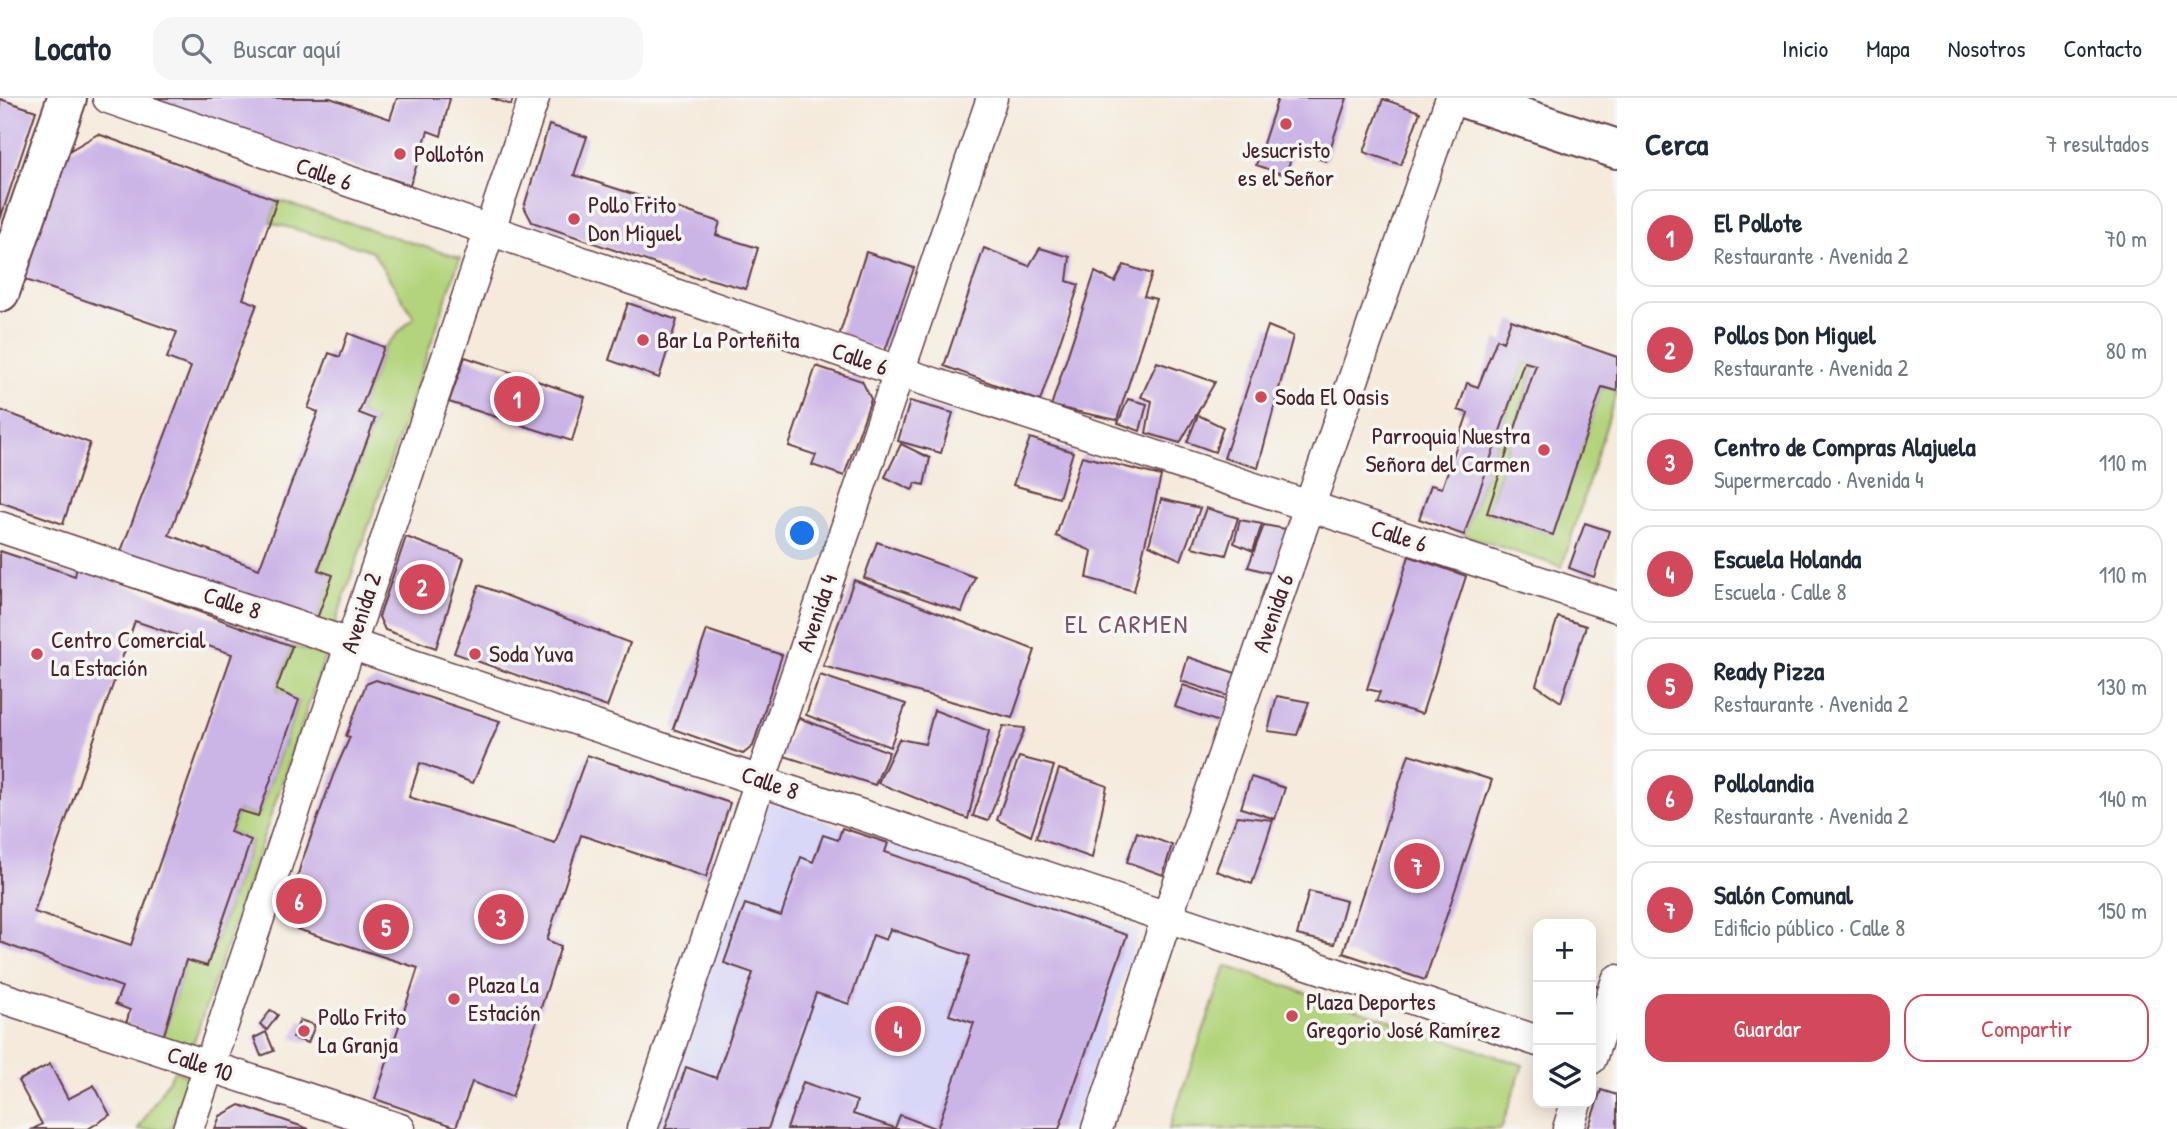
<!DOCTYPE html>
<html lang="es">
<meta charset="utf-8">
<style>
:root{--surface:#fff;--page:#f6f6f7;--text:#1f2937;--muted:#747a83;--line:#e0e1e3;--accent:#d1495b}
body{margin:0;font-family:"Patrick Hand",sans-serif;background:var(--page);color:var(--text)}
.controls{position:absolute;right:21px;bottom:21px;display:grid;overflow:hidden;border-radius:14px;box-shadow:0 4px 18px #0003}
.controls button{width:63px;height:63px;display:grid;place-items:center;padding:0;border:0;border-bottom:2px solid var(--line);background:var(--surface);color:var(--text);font:35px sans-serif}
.you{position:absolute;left:803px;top:436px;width:24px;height:24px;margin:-18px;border:5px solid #fff;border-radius:50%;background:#1a73e8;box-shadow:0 0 0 10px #1a73e833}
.badge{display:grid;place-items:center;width:46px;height:46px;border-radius:50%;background:var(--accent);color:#fff;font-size:23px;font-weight:700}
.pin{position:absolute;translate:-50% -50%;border:4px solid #fff;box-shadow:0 2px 7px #0006}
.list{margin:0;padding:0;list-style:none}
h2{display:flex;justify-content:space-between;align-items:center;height:91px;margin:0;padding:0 28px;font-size:30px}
h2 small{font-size:23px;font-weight:400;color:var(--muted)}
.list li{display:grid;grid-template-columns:46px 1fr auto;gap:21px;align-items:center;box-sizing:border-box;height:98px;margin:0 14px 14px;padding:0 14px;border:2px solid var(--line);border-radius:21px}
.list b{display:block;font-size:26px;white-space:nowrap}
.list p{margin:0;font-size:23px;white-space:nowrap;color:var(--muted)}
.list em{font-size:23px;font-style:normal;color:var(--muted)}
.actions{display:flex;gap:14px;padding:21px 28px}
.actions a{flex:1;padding:16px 0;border:2px solid var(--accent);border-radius:21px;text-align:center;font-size:24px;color:var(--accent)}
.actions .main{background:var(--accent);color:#fff}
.icon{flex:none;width:38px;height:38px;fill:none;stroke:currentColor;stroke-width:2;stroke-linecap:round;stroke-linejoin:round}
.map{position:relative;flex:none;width:1617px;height:1031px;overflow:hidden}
header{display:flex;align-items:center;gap:42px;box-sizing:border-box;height:98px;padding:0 35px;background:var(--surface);border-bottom:2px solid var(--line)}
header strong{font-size:33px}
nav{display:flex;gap:38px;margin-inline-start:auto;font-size:24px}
.search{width:490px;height:63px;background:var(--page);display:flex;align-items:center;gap:18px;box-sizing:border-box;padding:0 24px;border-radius:21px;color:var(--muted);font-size:26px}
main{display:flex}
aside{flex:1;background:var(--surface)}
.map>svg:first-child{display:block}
.built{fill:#d9d7f7}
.green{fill:#b3d47b;stroke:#7e7a53;stroke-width:2}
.building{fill:#cbb4e6;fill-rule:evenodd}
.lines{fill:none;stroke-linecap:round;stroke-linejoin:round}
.street-casing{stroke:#643d45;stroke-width:33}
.secondary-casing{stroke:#643d45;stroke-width:42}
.street{stroke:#fff;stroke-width:30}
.secondary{stroke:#fff;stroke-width:38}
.poi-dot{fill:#d1495b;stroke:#f6f6f2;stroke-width:2.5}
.labels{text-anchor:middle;stroke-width:7;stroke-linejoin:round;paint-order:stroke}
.poi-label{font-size:24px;fill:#4a1f2b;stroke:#f6f6f2;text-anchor:start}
.street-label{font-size:24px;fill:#4a1f2b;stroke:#f6f6f2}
.neighbourhood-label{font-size:26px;letter-spacing:2px;fill:#77536c;stroke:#f6f6f2}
</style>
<header>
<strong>Locato</strong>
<div class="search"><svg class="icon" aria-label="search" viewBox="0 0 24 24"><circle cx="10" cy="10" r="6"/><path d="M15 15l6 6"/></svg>Buscar aquí</div>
<nav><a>Inicio</a><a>Mapa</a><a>Nosotros</a><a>Contacto</a></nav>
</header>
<main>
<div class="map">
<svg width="1617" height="1031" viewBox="0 0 1617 1031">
<rect width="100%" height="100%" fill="#f6f6f2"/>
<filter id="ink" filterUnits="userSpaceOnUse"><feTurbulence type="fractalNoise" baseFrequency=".0143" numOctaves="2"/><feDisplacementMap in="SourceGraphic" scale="14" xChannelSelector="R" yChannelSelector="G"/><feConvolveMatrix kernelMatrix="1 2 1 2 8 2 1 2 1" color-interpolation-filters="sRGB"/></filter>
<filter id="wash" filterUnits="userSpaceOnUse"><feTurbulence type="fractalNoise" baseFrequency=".00686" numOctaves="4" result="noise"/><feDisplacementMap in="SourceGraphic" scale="28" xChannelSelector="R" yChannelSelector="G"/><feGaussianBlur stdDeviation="1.57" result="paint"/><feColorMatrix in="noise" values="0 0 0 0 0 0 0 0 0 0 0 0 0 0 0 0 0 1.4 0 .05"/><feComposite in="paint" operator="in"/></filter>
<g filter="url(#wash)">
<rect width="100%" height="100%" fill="#f5eadb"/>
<polygon class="built" points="769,704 1140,832 1071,1031 656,1031"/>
<g class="green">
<polygon points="277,102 460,160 333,532 315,526 332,477 318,472 375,322 359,315 384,249 414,219 372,153 270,124"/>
<polygon points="1524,264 1535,267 1487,415 1552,436 1602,289 1617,293 1562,469 1464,437"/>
<polygon points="292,548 325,558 192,949 163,940 186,862 207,868 251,743 230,734 238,712 258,718 299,603 276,592"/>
<polygon points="1226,868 1523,967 1501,1031 1169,1031"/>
<polygon points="174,973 188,977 171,1031 138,1031"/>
</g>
<g id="blocks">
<g class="building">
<polygon points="142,0 330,0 390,21 397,0 450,0 441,38 428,33 410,87"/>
<polygon points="491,0 513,0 511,7"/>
<polygon points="1278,0 1347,0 1326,63 1294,53 1285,77 1256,67"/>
<polygon points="0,1 36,13 0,122"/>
<polygon points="1383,1 1420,14 1401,67 1364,54"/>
<polygon points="549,27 587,39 574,77 720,124 716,137 758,150 746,191 702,179 699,181 532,124 524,109"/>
<polygon points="98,36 277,102 243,201 257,206 169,437 259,471 318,314 308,310 329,255 340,259 348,235 384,249 359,315 375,321 318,472 333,477 315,526 120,456 191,269 167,260 177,234 17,179 59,59"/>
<polygon points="984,150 1029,168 1040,150 1070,159 1067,183 1079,187 1040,303 944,268"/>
<polygon points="866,154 914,170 885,253 839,238"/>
<polygon points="1124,167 1152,176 1144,198 1156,201 1117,322 1051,308 1095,174 1115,184"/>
<polygon points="628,205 677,222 659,280 609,262"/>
<polygon points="1511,222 1617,259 1617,293 1602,289 1553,437 1487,415 1536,267 1524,264 1464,437 1419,421 1431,387 1442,390 1468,315 1458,312 1467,285 1478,289 1497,241 1503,244"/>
<polygon points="1268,228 1293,238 1258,370 1224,360"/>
<polygon points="465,259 585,299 572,343 449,304"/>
<polygon points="1157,264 1215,284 1180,345 1146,335 1152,303 1141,299"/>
<polygon points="816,268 862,283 871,301 844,378 812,367 816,357 789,348"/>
<polygon points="1128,301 1147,306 1140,333 1118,325"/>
<polygon points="910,303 953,315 941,355 898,343"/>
<polygon points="0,312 90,345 63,426 0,404"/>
<polygon points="1198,317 1223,329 1215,354 1187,344"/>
<polygon points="1030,340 1073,354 1059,400 1013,387"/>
<polygon points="901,346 930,360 924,387 916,385 912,392 885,379"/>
<polygon points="1082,358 1161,378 1134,493 1087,480 1092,453 1056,438"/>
<polygon points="1161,401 1200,410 1181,462 1149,447"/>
<polygon points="1206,410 1238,420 1226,457 1192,449"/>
<polygon points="1240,422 1262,426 1253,453 1234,445"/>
<polygon points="1585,425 1609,433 1594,479 1569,470"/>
<polygon points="1264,427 1291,432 1277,477 1248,469"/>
<polygon points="406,439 464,460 436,550 385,532 379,519"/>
<polygon points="877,444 975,479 962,514 864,480"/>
<path d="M0,453L75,478L77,469L292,548L276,592L299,602L258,718L238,712L230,734L251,742L207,868L186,862L163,940L126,926L130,912L115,906L122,889L0,844ZM135,523L232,556L131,847L34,814Z"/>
<polygon points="1409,458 1466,478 1422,616 1376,603 1380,594 1367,591"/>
<polygon points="854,482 1035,552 1012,620 823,568"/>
<polygon points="479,487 630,545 607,609 454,555"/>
<polygon points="1558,519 1586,528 1561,604 1536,587"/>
<polygon points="707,532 782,557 753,648 743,656 673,631"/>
<polygon points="1188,559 1238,576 1231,599 1181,583"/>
<polygon points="820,577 906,606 890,649 806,617"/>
<polygon points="376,582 500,623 473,685 420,665 409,699 555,745 587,657 730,705 706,779 581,737 547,842 561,848 512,999 472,984 456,1029 375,1001 418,870 297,831 302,816 288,811 295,791 309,795 310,792 295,787 301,766 334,675 350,639 346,638 366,586"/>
<polygon points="1183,587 1229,603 1222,625 1175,609"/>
<polygon points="1277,598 1309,604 1297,637 1268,633"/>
<polygon points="934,612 989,633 968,721 878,685 899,641 925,646"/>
<polygon points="799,620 889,654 875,687 781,657"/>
<polygon points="1003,628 1025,630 988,723 973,718"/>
<polygon points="1409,656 1492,682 1425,882 1343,855"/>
<polygon points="1019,659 1054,668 1031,738 997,722"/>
<polygon points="1059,671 1107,688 1092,760 1036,740"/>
<polygon points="1251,679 1285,690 1275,721 1241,710"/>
<polygon points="1237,718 1273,722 1252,786 1216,773"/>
<polygon points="842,730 888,745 885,754 1127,837 1059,1031 937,1031 974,925 949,917 970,858 890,831 886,842 873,837 849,906 816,895 768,1031 665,1031 686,969 716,980 753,875 724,865 745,806 781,818 801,759 813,764 823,737 838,742"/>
<polygon points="1137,734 1172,747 1163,777 1127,764"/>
<polygon points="1309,793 1346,803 1334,846 1297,837"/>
<polygon points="1591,887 1600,889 1595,904 1591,902"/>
<polygon points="271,912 278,917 267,932 260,926"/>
<polygon points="300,922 315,927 308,945 292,940"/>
<polygon points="266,934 274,953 261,958 254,940"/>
<polygon points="50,966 68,1001 94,987 110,1017 88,1031 33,1031 42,1026 18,983"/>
<polygon points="803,984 857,1003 853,1016 895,1030 900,1017 937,1031 787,1031"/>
<polygon points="1601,992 1617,997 1617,1031 1588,1031"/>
<polygon points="240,1007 309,1031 215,1031 220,1018"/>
</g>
</g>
</g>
<g filter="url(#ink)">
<use href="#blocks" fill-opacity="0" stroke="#643d45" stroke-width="2"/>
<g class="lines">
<defs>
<g id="street">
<polyline points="108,0 900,274 1617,509"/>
<polyline points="0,429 1538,943"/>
<polyline points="0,899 400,1031"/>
<polyline points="1591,961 1617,882"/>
<polyline points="188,1031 534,0"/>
<polyline points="642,1031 992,0"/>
<polyline points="1097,1031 1167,819 1451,0"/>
<polyline points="1568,1031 1576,1005"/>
</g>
<g id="secondary">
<polyline points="1463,0 1617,51"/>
<polyline points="0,194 67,0"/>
</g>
</defs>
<use href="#street" class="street-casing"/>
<use href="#secondary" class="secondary-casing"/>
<use href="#street" class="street"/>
<use href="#secondary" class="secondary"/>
</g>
</g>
<g class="poi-dot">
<circle cx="1286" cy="26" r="7"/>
<circle cx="400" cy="56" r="7"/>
<circle cx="574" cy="121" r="7"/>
<circle cx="643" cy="242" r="7"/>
<circle cx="1261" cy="299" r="7"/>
<circle cx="1544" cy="352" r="7"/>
<circle cx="37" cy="556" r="7"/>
<circle cx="475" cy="556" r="7"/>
<circle cx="454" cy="901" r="7"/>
<circle cx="1292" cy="918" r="7"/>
<circle cx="304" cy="933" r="7"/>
</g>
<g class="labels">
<g class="poi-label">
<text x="1286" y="60" text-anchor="middle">Jesucristo<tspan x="1286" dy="28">es el Señor</tspan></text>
<text x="414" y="64">Pollotón</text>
<text x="588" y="115">Pollo Frito<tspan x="588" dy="28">Don Miguel</tspan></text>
<text x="657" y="250">Bar La Porteñita</text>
<text x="1275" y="307">Soda El Oasis</text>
<text x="1530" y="346" text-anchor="end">Parroquia Nuestra<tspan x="1530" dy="28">Señora del Carmen</tspan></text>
<text x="51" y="550">Centro Comercial<tspan x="51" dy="28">La Estación</tspan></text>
<text x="489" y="564">Soda Yuva</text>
<text x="468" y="895">Plaza La<tspan x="468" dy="28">Estación</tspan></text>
<text x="1306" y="912">Plaza Deportes<tspan x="1306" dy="28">Gregorio José Ramírez</tspan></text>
<text x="318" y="927">Pollo Frito<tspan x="318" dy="28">La Granja</tspan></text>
</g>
<g class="street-label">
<text transform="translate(324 76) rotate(19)" y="8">Calle 6</text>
<text transform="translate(860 261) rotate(19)" y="8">Calle 6</text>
<text transform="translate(1399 438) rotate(18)" y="8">Calle 6</text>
<text transform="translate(232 505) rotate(18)" y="8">Calle 8</text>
<text transform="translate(361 515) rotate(-72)" y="8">Avenida 2</text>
<text transform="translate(817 515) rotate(-71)" y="8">Avenida 4</text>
<text transform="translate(1273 515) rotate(-71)" y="8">Avenida 6</text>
<text transform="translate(770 685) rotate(19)" y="8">Calle 8</text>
<text transform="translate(200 966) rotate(18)" y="8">Calle 10</text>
</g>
<g class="neighbourhood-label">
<text x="1127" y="535">EL CARMEN</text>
</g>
</g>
</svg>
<div class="controls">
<button>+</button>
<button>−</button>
<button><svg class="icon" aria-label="layers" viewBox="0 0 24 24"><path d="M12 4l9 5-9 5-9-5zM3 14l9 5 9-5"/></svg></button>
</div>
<div class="you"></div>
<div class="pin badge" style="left:517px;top:301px">1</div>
<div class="pin badge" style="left:422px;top:489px">2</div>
<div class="pin badge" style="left:501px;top:819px">3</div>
<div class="pin badge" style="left:898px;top:931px">4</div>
<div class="pin badge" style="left:386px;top:829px">5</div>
<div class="pin badge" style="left:299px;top:803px">6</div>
<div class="pin badge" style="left:1417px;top:768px">7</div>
</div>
<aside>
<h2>Cerca<small>7 resultados</small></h2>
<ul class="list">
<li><span class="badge">1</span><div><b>El Pollote</b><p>Restaurante · Avenida 2</p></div><em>70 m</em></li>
<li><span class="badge">2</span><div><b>Pollos Don Miguel</b><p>Restaurante · Avenida 2</p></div><em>80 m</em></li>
<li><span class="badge">3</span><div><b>Centro de Compras Alajuela</b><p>Supermercado · Avenida 4</p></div><em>110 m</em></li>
<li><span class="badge">4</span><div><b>Escuela Holanda</b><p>Escuela · Calle 8</p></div><em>110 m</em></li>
<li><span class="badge">5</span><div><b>Ready Pizza</b><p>Restaurante · Avenida 2</p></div><em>130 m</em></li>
<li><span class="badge">6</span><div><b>Pollolandia</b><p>Restaurante · Avenida 2</p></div><em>140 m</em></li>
<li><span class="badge">7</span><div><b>Salón Comunal</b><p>Edificio público · Calle 8</p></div><em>150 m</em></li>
</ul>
<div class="actions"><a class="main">Guardar</a><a>Compartir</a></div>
</aside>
</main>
